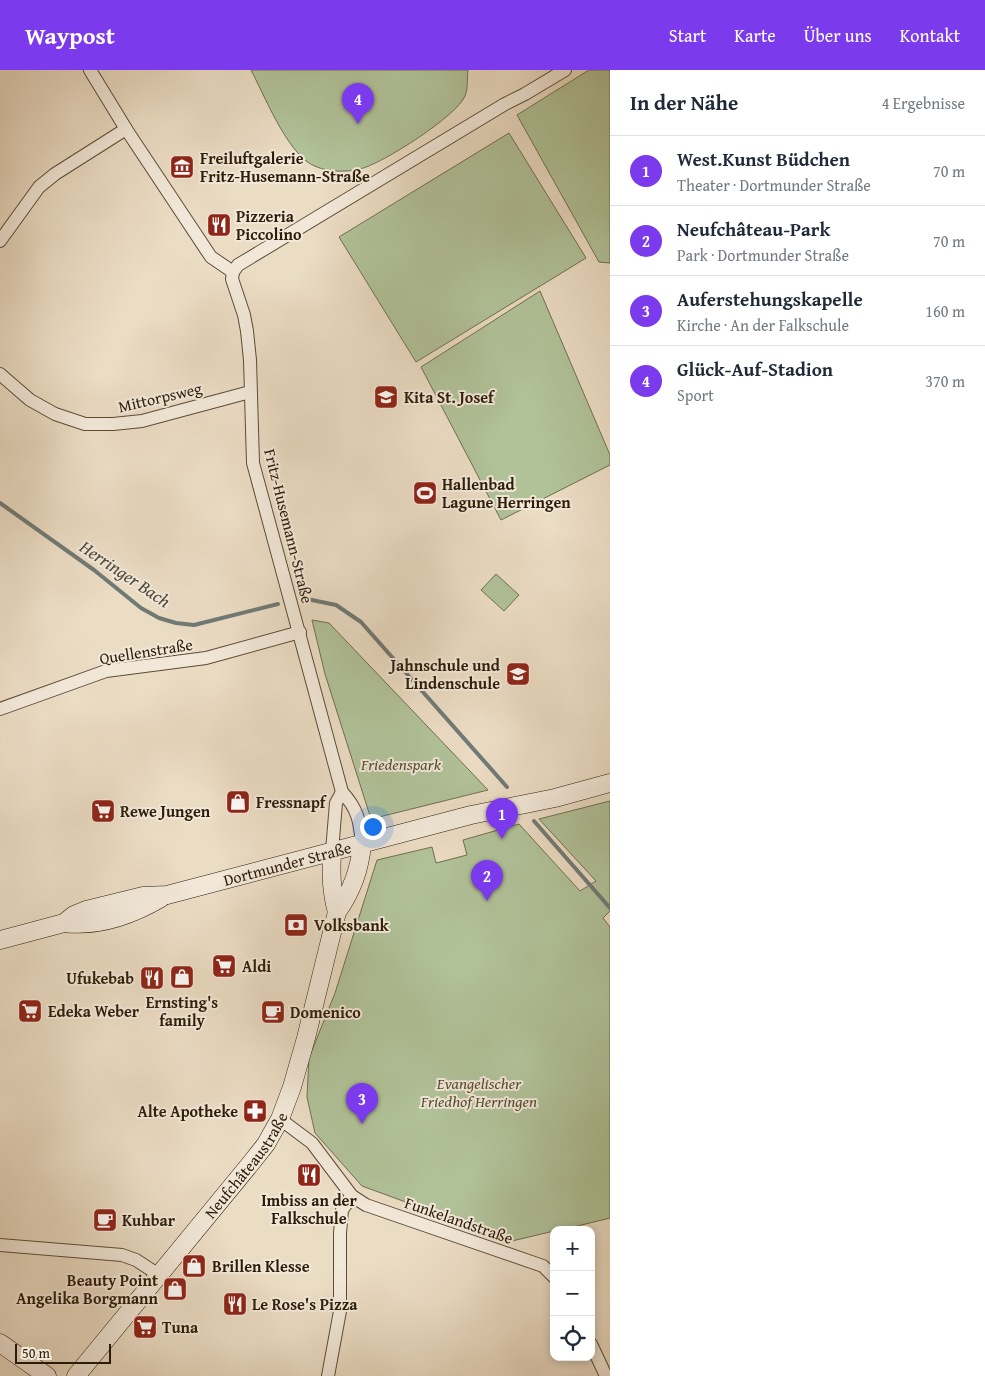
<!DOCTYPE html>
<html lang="de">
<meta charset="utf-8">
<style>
:root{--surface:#fff;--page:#f2f2f3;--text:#1f2937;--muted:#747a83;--line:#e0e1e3;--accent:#7c3aed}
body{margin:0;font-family:"Gentium Book Plus",serif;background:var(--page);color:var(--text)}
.controls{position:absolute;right:15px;bottom:15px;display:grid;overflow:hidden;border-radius:10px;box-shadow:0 2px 8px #0003}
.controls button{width:45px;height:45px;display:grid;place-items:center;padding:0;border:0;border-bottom:1px solid var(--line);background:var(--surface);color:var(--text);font:25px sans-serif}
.scale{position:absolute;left:15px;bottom:12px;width:96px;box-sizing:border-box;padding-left:5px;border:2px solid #2d1c08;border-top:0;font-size:14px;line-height:18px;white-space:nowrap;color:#2d1c08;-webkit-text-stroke:4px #f2e8d9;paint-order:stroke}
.you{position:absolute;left:372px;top:756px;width:18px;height:18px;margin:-12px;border:4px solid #fff;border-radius:50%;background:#1a73e8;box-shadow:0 0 0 8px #1a73e833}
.badge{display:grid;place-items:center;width:32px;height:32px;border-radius:50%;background:var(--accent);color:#fff;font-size:16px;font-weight:700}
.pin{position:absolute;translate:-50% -41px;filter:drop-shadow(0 1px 2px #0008)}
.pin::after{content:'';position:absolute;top:26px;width:18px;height:15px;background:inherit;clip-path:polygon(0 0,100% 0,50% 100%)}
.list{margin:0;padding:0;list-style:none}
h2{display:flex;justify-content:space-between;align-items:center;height:65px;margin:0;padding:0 20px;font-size:21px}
h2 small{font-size:16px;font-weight:400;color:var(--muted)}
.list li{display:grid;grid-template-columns:32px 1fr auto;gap:15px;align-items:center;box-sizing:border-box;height:70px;padding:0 20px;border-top:1px solid var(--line)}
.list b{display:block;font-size:19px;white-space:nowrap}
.list p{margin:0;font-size:16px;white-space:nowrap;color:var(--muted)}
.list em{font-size:16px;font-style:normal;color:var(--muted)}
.icon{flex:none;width:28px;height:28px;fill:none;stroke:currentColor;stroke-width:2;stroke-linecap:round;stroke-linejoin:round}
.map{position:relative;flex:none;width:610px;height:1306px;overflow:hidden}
header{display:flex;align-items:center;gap:30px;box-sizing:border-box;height:70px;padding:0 25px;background:var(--accent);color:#fff}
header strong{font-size:24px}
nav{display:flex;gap:28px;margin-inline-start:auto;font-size:18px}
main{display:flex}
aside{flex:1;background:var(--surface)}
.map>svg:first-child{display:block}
.green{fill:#b1c299;stroke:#6f6f50}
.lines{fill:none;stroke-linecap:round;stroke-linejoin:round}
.stream{stroke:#707a75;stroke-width:4}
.street-casing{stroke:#5c4c37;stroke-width:14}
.secondary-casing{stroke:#2d1c08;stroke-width:19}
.street{stroke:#f2e8d9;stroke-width:12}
.secondary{stroke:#f2e8d9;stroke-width:18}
.labels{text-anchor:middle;stroke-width:4;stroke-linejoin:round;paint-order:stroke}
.poi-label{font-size:16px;font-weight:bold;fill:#2d1c08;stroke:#f2e8d9;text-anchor:start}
.street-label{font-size:16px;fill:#2d1c08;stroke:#f2e8d9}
.park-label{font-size:16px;font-style:italic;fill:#554e34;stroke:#f2e8d9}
.water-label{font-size:18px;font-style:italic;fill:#4e4b3e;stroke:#f2e8d9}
</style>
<header>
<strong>Waypost</strong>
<nav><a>Start</a><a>Karte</a><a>Über uns</a><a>Kontakt</a></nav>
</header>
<main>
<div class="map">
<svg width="610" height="1306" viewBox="0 0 610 1306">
<rect width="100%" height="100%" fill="#ebdcc4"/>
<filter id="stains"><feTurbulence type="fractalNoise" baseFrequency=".004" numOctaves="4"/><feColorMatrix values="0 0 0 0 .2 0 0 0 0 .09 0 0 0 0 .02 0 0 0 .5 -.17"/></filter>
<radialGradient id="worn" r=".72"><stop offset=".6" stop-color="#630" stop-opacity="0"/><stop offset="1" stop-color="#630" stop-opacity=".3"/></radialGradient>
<g class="green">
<path d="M251,0H468C467,8 468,20 465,26C457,46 382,94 360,99C342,103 321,102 306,91C283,72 265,27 251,0Z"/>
<polygon points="589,0 610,0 610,193 599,192 517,45"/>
<polygon points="509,63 586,188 416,292 339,167"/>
<polygon points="540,221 610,385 610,395 501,450 421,297"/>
<polygon points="496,504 519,525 504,541 481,520"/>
<polygon points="312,550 329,553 488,720 371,749 325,604"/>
<polygon points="610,731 610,841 603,848 610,857 610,1148 561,1160 554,1160 554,1161 512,1171 362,1116 315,1063 307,1027 309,988 335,923 377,790 432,777 436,793 467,785 463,770 519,754 580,821 596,811 539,749"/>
</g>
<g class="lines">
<g class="stream">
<polyline points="0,433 94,500 141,538 159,548 176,553 194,555 278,534"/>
<polyline points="307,529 336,535 361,552 507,717"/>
<polyline points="534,751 610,838"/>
</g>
<defs>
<g id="street">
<polyline points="90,0 126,59 211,187 233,202"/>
<polyline points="0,171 39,117 55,104 126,59"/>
<path d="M233,202L232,209L244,245L247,261L250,290L253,393L342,722C358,739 360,752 362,774"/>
<polyline points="233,202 238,195 505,34 525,24 565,0"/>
<polyline points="0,304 30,330 55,344 85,354 113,354 142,351 250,322"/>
<polyline points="0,639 106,601 206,588 300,562"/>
<polyline points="332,781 336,733 342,722"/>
<polyline points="280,1049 312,1073 352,1126 366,1135 543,1196 554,1207"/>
<polyline points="0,1175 122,1185 136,1190 159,1205"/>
<polyline points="591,1274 606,1306"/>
<polyline points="328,1306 340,1241 340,1163 342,1140 352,1126"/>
</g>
<g id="secondary">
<path d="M332,781C331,803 331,821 337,842"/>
<path d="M64,853C98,857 132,845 161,828"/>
<path id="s1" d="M0,870L64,853L74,845L86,840L143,826L167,825L471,745L555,728L610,713"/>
<polyline points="0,1273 47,1306"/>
<path id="s2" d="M76,1306L251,1093L266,1074L280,1049L292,1017L306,968L337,842C352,821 360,799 362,774"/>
</g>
</defs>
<use href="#street" class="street-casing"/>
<use href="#secondary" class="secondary-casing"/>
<use href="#street" class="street"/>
<use href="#secondary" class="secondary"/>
</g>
<defs>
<symbol id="museum-square" viewBox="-11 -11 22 22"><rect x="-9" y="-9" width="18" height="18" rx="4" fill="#8f2418" stroke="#f2e8d9"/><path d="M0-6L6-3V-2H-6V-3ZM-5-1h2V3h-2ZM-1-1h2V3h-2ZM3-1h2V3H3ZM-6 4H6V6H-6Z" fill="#fff"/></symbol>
<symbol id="restaurant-square" viewBox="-11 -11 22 22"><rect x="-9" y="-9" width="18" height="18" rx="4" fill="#8f2418" stroke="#f2e8d9"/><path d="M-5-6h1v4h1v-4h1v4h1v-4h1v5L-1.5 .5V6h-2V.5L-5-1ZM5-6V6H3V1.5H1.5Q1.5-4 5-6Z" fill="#fff"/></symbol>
<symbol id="school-square" viewBox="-11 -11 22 22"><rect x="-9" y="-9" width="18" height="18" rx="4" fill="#8f2418" stroke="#f2e8d9"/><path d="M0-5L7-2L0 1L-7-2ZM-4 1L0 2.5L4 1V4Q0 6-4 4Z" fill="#fff"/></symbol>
<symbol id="stadium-square" viewBox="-11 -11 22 22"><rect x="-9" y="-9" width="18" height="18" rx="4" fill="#8f2418" stroke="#f2e8d9"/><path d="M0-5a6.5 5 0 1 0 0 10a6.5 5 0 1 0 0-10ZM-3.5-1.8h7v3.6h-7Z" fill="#fff"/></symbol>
<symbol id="shop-square" viewBox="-11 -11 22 22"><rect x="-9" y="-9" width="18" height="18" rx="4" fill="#8f2418" stroke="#f2e8d9"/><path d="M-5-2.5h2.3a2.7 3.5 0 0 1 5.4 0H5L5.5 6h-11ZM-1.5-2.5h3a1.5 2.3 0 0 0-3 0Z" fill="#fff"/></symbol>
<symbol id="supermarket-square" viewBox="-11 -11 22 22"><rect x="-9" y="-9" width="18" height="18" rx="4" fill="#8f2418" stroke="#f2e8d9"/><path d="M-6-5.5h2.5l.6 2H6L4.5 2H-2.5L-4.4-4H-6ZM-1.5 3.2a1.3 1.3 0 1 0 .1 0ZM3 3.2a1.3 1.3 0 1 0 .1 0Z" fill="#fff"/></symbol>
<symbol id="bank-square" viewBox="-11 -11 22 22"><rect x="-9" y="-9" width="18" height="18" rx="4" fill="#8f2418" stroke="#f2e8d9"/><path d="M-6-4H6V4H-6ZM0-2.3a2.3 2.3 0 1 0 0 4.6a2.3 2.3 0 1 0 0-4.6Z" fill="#fff"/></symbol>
<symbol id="cafe-square" viewBox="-11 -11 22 22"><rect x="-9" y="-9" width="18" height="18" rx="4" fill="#8f2418" stroke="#f2e8d9"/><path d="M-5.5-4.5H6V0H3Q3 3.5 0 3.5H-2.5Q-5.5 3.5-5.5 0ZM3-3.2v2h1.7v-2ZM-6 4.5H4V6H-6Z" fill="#fff"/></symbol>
<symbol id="pharmacy-square" viewBox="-11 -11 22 22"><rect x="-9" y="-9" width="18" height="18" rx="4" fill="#8f2418" stroke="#f2e8d9"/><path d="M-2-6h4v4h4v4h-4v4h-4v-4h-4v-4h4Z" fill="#fff"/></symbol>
</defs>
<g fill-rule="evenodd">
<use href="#museum-square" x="168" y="83" width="28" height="28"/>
<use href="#restaurant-square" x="205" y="141" width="28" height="28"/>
<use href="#school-square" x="372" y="313" width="28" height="28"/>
<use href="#stadium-square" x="411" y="409" width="28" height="28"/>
<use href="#school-square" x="504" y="590" width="28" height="28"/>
<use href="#shop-square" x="224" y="718" width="28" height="28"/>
<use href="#supermarket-square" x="89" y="727" width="28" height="28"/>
<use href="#bank-square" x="282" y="841" width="28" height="28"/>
<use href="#supermarket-square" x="210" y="882" width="28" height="28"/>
<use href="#shop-square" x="168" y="893" width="28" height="28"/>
<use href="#restaurant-square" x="138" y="894" width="28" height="28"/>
<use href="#supermarket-square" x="16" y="927" width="28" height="28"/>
<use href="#cafe-square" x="259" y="928" width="28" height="28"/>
<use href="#pharmacy-square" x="241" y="1027" width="28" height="28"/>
<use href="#restaurant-square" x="295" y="1091" width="28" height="28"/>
<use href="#cafe-square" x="91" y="1136" width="28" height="28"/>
<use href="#shop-square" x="180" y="1182" width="28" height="28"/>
<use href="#shop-square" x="161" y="1205" width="28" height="28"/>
<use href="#restaurant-square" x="221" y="1220" width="28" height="28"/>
<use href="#supermarket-square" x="131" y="1243" width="28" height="28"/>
</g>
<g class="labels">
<g class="poi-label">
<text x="200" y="94">Freiluftgalerie<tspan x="200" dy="18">Fritz-Husemann-Straße</tspan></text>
<text x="236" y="152">Pizzeria<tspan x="236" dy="18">Piccolino</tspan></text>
<text x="404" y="333">Kita St. Josef</text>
<text x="442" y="420">Hallenbad<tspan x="442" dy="18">Lagune Herringen</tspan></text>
<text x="500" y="601" text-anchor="end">Jahnschule und<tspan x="500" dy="18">Lindenschule</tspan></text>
<text x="256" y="738">Fressnapf</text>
<text x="120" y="747">Rewe Jungen</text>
<text x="314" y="861">Volksbank</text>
<text x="242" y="902">Aldi</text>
<text x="134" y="914" text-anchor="end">Ufukebab</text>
<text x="182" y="938" text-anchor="middle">Ernsting's<tspan x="182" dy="18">family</tspan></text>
<text x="48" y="947">Edeka Weber</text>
<text x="290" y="948">Domenico</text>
<text x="238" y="1047" text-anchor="end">Alte Apotheke</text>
<text x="309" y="1136" text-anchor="middle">Imbiss an der<tspan x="309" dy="18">Falkschule</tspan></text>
<text x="122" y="1156">Kuhbar</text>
<text x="212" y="1202">Brillen Klesse</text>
<text x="158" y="1216" text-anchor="end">Beauty Point<tspan x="158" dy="18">Angelika Borgmann</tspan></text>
<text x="252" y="1240">Le Rose's Pizza</text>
<text x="162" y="1263">Tuna</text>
</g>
<g class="street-label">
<text transform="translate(160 327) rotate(-13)" y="6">Mittorpsweg</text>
<text transform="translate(289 456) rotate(76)" y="6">Fritz-Husemann-Straße</text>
<text transform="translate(146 581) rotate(-9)" y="6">Quellenstraße</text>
<text dy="6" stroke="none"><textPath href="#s1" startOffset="299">Dortmunder Straße</textPath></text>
<text dy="6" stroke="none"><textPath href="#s2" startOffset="271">Neufchâteaustraße</textPath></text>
<text transform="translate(459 1150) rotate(19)" y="6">Funkelandstraße</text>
</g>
<g class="park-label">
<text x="401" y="700">Friedenspark</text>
<text x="479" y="1019">Evangelischer<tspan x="479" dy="18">Friedhof Herringen</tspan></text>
</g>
<g class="water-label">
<text transform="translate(125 504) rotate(34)" y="6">Herringer Bach</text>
</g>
</g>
<rect width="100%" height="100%" filter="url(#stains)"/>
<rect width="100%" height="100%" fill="url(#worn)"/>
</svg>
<div class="controls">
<button>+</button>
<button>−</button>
<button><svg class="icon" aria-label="locate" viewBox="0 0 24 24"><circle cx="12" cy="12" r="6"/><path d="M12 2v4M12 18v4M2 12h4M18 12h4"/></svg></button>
</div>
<div class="scale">50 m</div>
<div class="you"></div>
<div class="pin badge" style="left:502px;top:769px">1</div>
<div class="pin badge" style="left:487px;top:831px">2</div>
<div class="pin badge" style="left:362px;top:1054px">3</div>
<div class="pin badge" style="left:358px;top:54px">4</div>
</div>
<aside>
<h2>In der Nähe<small>4 Ergebnisse</small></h2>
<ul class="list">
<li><span class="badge">1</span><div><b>West.Kunst Büdchen</b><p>Theater · Dortmunder Straße</p></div><em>70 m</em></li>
<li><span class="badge">2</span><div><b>Neufchâteau-Park</b><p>Park · Dortmunder Straße</p></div><em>70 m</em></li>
<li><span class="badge">3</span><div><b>Auferstehungskapelle</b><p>Kirche · An der Falkschule</p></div><em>160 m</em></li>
<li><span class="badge">4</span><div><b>Glück-Auf-Stadion</b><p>Sport</p></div><em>370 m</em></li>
</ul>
</aside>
</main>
